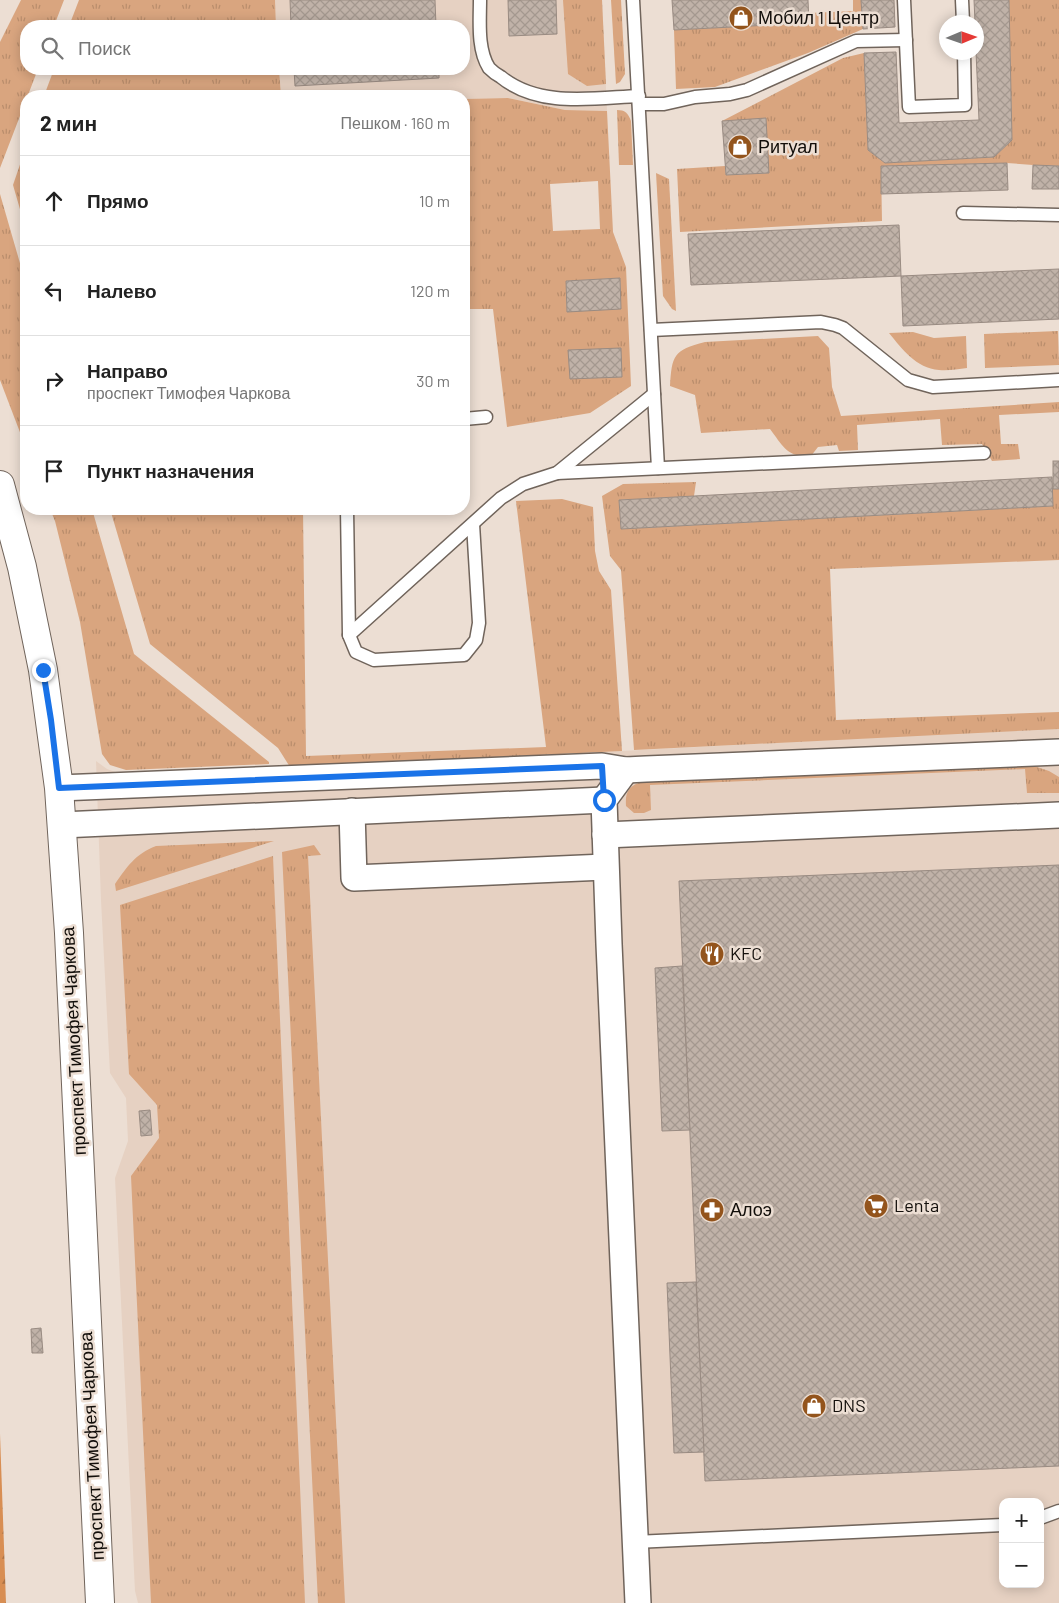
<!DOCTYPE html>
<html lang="ru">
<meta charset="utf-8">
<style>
:root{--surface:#fff;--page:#f2f2f2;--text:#222;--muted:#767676;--line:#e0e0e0}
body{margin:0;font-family:Barlow,sans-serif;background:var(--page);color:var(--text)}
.controls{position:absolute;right:15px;bottom:15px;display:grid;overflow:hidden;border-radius:10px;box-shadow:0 2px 12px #0003}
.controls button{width:45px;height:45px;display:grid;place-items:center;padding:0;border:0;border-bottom:1px solid var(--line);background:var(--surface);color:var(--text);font:25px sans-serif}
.compass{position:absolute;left:939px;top:15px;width:45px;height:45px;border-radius:50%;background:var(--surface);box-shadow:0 2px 12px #0003;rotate:88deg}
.stop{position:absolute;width:15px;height:15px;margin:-11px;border:4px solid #1a73e8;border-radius:50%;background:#fff}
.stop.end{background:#1a73e8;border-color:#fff;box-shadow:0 1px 5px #0008}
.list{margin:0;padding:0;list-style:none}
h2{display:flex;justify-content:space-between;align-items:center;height:65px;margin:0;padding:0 20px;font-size:21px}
h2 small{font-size:16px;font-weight:400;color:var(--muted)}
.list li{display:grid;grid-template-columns:32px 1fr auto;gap:15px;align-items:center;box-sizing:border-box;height:90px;padding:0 20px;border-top:1px solid var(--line)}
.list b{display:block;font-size:19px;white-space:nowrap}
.list p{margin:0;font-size:16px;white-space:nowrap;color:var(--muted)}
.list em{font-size:16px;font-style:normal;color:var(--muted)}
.icon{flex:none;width:28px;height:28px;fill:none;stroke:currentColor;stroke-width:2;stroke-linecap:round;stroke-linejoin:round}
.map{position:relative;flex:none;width:1059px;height:1603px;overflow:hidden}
.search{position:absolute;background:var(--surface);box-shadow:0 2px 12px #0003;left:20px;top:20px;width:450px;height:55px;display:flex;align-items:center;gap:12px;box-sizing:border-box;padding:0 18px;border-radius:20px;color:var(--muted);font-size:19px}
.panel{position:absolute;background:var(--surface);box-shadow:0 2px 12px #0003;left:20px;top:90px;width:450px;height:425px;border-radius:20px}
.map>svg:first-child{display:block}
.built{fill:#e6d1c2;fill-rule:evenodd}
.grass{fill:url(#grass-tufts);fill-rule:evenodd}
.forest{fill:url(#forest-firs)}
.building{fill:url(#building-cross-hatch);stroke:#998b82}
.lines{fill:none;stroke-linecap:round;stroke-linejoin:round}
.lane-casing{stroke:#70645b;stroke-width:15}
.street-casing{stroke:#70645b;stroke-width:28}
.secondary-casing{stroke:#70645b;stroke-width:30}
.lane{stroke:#fff;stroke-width:12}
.street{stroke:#fff;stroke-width:25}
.secondary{stroke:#fff;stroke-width:28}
.route{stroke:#1a73e8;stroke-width:6}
.labels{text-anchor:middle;stroke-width:5;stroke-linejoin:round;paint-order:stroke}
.poi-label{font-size:18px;fill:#120e0a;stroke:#ecded3;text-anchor:start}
.street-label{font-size:18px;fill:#120e0a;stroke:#ecded3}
</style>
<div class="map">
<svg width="1059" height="1603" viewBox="0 0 1059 1603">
<defs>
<pattern id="grass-tufts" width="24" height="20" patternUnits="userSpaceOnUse" patternTransform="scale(1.25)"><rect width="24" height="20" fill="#d9a57f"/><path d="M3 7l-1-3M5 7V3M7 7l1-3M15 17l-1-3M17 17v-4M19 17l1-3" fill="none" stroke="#b98d6c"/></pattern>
<pattern id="forest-firs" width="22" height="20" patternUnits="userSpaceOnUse" patternTransform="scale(1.25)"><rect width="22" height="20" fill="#d88e53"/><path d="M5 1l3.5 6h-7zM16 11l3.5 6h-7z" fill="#ae7243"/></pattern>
<pattern id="building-cross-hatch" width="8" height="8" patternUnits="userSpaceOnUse" patternTransform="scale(1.25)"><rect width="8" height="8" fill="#c0b2a8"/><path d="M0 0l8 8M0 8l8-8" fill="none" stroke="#a4988f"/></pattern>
</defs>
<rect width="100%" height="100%" fill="#ecded3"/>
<g class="built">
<polygon points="275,0 602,0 607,111 565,110 508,98 464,99 464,96 281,96 279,69 464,69 464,26 276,26"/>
<path d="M1054,728L1059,729V1603H138L135,1591L115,1178L128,1141L126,1098L110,1073L101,900L96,761L107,769L118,773L131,774L622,751ZM1003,1502H1040V1584H1003Z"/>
</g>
<g class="grass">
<polygon points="21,0 64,0 54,26 26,26 26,69 38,69 0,168 0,42"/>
<polygon points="79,0 275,0 276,26 69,26"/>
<polygon points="563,0 602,0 606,84 587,86 568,74"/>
<polygon points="611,0 621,0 625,74 620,82 616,84"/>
<polygon points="853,0 861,0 863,29 808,53 715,87 676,89 674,30 809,23 809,13 853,11"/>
<polygon points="1009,0 1059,0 1059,166 1033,165 1007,163 881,166 882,221 680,232 677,169 725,166 726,175 769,173 722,121 843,58 864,53 868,150 885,163 994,157 1012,140"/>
<polygon points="54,69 279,69 281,96 44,96"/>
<path d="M508,98L565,110L607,111L613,232L626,267L631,386L590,413L507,427L493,309H464V99ZM598,181L600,229L553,231L550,184ZM620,278L621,309L567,311L566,281Z"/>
<path d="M617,110C625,110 628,113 631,121L633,165H619Z"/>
<polygon points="26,147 26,230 13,185"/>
<polygon points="656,173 669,179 676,311 672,309 663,296"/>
<polygon points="0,194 26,284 26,448 0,380"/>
<polygon points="1058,331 1059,365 985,368 984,334"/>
<path d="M913,332L934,338L966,336L967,368C958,369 948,371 939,370C916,368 902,349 889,333Z"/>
<path d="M818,336L829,348L832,387L841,416L1059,402V412L999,415L1001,444H1018L1020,459L992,461L982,444L942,445L940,419L857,425L858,450L839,451L837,445L818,447L811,456C787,458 783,446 770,429L701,433L695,395L670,386C672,356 673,350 705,342Z"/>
<polygon points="696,482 694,496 619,500 621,529 1053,506 1053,489 1059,489 1059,560 830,569 836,720 1059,712 1059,729 634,750 621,570 610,556 602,496 623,484"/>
<polygon points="562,499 593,507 595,551 599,571 611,590 622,751 290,767 278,748 150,644 110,509 303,509 306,756 546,747 516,501"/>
<polygon points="50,509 92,509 134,654 269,762 269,764 126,770 110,765 102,754 80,622 55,521"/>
<path d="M1028,764L1049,771L1059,777V793H1027L1025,769L650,785L651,810L644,813H634L626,806C625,791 629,786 643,781Z"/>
<path d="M274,841L116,891L115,884C127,867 135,854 156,846Z"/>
<polygon points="314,845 321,855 308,856 345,1603 318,1603 282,852"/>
<polygon points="273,856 305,1603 151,1603 131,1176 159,1138 157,1105 129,1074 120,905"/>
</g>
<polygon class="forest" points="0,1434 6,1603 0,1603"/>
<g class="building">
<polygon points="290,0 435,0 436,26 291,26"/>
<polygon points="508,0 556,0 557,34 509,36"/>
<polygon points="672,0 808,0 809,23 674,30"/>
<polygon points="861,0 894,0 895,27 863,29"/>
<polygon points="974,0 1009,0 1012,140 994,157 885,163 868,150 864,53 896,52 899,123 979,120 976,52 976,22 975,22"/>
<polygon points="294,69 439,69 439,78 295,86"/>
<polygon points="766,118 769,173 726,175 722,121"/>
<polygon points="1007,163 1008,190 881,194 881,166"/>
<polygon points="1033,165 1059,166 1059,189 1032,189"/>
<polygon points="899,225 901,276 691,285 688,234"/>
<polygon points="1059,269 1059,319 903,326 901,276"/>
<polygon points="620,278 621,309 567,312 566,281"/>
<polygon points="621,348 622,377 570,379 568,350"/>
<rect x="1053" y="461" width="6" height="28"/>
<polygon points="1052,477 1053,506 621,529 619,500"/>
<polygon points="1059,865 1059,1466 705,1481 679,881"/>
<polygon points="682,966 690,1130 662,1131 655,968"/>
<polygon points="150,1110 152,1135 141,1136 139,1111"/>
<polygon points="696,1282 704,1452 674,1453 667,1283"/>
<polygon points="41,1328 43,1353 32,1353 31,1329"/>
</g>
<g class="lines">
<defs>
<g id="lane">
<path d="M480,0C480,21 477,49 489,68C492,71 497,75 501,77C539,108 593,98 639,96"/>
<polyline points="633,0 658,468"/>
<polyline points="904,0 909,107 965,105 964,52"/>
<polyline points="962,0 963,22"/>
<polyline points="639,104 664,104 695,97 730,94 747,90 856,41 906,40"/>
<polyline points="963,213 1059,215"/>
<polyline points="651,330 821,322 835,325 843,328 908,380 933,387 1059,380"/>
<polyline points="464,419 486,417"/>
<polyline points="557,473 984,453"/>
<polyline points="347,509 349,635 356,652 374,660 464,655 476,640 479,623 473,524"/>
<polyline points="349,635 501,498 523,484 557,473 654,394"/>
<polyline points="1040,1518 1059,1511"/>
<polyline points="635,1542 1003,1525"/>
</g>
<g id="street">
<polyline points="626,770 604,800 609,944 638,1603"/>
<polyline points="59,788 602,766 626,770 646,769 1059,752"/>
<polyline points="352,811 354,878 605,867"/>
<polyline points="62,825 604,800"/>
<polyline points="605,835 1059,815"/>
</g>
<polyline id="secondary" points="0,485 22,567 43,670 59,788 69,933 100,1603"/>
</defs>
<use href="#lane" class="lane-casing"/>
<use href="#street" class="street-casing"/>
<use href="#secondary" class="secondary-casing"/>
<use href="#lane" class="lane"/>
<use href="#street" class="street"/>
<use href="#secondary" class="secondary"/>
</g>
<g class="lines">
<polyline class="route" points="43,670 51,720 59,788 602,766 604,800"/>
</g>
<defs>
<symbol id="shop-disc" viewBox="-11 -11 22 22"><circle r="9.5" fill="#93541c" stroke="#ecded3"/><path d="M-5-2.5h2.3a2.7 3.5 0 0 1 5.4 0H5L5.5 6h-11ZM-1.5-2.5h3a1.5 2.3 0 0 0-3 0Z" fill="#fff"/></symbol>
<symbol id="restaurant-disc" viewBox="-11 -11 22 22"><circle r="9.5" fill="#93541c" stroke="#ecded3"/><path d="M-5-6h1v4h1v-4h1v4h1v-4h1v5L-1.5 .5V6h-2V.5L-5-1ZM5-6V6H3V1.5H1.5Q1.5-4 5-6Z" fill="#fff"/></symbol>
<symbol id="supermarket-disc" viewBox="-11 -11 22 22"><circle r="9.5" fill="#93541c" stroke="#ecded3"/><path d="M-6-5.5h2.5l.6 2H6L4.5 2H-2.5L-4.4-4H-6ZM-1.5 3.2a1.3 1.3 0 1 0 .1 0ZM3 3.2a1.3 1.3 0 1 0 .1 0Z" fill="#fff"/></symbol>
<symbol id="pharmacy-disc" viewBox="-11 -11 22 22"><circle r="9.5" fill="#93541c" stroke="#ecded3"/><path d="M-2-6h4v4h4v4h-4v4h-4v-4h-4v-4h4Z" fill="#fff"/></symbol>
</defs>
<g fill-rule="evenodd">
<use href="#shop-disc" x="727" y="4" width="28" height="28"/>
<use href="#shop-disc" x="726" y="133" width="28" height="28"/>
<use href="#restaurant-disc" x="698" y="940" width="28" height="28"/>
<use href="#supermarket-disc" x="862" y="1192" width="28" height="28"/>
<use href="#pharmacy-disc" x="698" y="1196" width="28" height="28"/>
<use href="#shop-disc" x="800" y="1392" width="28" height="28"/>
</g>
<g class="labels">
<g class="poi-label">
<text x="758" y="24">Мобил 1 Центр</text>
<text x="758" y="153">Ритуал</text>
<text x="730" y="960">KFC</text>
<text x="894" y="1212">Lenta</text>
<text x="730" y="1216">Алоэ</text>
<text x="832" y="1412">DNS</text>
</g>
<g class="street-label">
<text transform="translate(74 1041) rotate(-93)" y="6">проспект Тимофея Чаркова</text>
<text transform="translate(92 1446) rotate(-93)" y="6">проспект Тимофея Чаркова</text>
</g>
</g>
</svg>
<div class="controls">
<button>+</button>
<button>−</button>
</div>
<svg class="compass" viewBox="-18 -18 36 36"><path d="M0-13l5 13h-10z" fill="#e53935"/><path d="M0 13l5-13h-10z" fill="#767676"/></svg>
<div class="stop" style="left:604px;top:800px"></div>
<div class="stop end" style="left:43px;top:670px"></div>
<div class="search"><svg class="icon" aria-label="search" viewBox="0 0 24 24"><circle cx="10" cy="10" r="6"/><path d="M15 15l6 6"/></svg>Поиск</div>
<section class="panel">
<h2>2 мин<small>Пешком · 160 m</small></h2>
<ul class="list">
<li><svg class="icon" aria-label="ahead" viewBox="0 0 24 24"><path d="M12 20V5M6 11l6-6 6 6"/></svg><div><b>Прямо</b></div><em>10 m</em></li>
<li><svg class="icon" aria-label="left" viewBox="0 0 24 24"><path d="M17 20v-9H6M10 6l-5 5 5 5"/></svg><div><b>Налево</b></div><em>120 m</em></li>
<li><svg class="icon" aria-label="right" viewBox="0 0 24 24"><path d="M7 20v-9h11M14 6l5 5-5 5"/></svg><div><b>Направо</b><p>проспект Тимофея Чаркова</p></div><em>30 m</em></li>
<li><svg class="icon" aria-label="arrive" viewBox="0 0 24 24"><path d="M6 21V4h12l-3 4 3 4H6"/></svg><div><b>Пункт назначения</b></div></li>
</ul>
</section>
</div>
